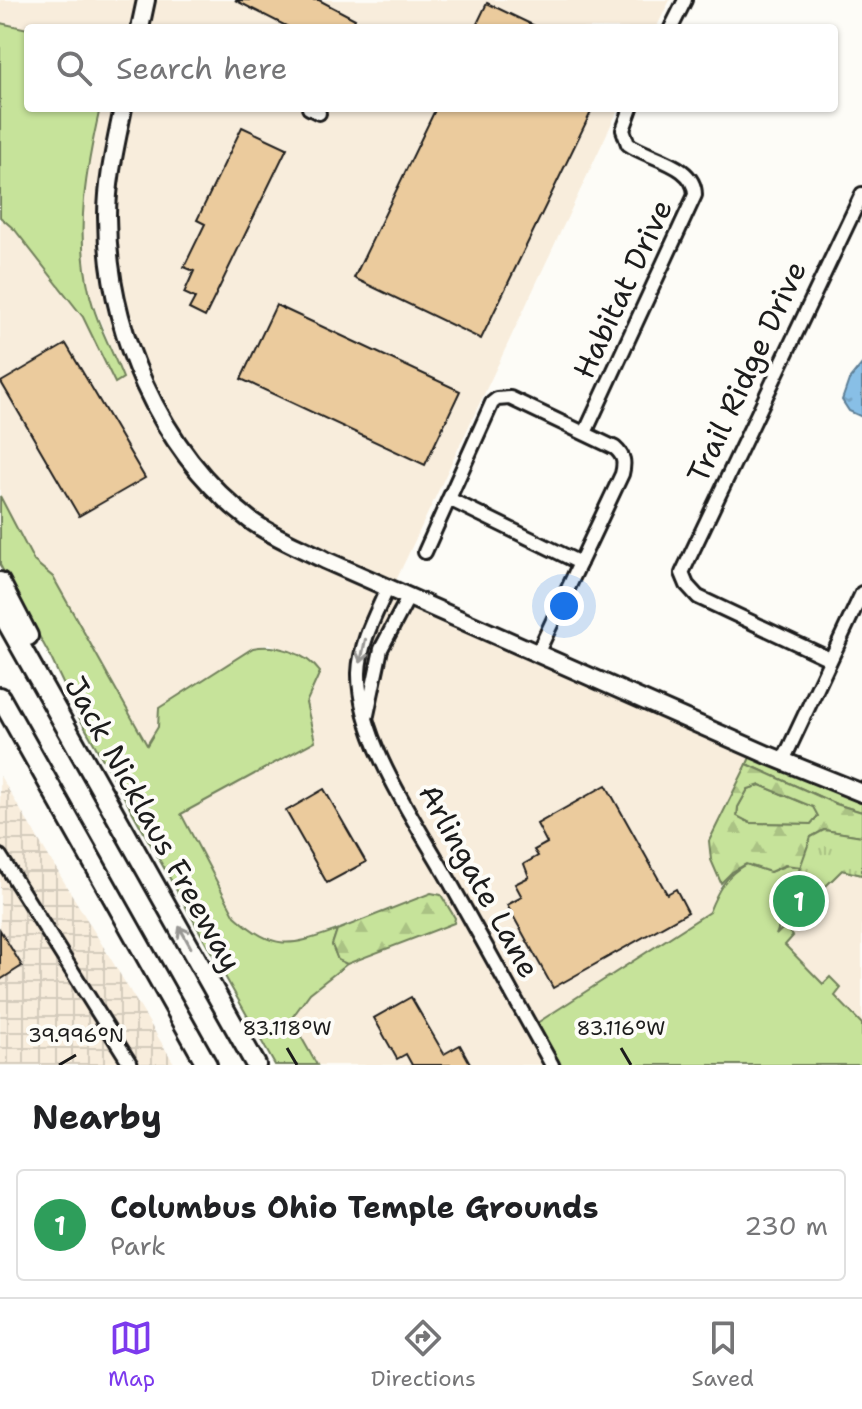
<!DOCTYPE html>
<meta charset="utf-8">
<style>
:root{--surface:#fff;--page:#f6f6f6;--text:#202124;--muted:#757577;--line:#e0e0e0;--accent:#7c3aed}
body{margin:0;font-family:"Shantell Sans",sans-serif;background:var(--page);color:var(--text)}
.you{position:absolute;left:564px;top:606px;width:28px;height:28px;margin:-20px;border:6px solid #fff;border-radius:50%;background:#1a73e8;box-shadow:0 0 0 12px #1a73e833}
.badge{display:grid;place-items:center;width:52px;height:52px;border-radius:50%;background:var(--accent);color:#fff;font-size:26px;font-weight:700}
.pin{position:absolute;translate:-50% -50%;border:4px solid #fff;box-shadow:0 2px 8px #0006}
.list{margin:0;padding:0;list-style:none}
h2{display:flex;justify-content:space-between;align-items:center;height:104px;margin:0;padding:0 32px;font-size:34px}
h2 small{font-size:26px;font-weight:400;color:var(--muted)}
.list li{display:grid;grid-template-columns:52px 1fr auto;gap:24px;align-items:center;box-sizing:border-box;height:112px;margin:0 16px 16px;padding:0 16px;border:2px solid var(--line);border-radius:8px}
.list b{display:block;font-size:30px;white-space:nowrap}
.list p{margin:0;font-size:26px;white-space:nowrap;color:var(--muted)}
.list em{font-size:26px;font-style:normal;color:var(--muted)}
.icon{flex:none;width:44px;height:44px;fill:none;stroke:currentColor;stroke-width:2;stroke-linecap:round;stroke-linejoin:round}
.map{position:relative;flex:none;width:862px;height:1065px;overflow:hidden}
.search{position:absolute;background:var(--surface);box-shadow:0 2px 6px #0004;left:24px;right:24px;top:24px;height:88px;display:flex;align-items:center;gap:20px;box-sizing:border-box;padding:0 28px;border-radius:8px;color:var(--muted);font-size:30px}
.sheet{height:232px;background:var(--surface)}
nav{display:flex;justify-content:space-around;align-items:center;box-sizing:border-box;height:112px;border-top:2px solid var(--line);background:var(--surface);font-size:22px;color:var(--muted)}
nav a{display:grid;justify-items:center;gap:4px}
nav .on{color:var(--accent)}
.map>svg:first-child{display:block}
.built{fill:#f8eddc}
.industrial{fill:url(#industrial-grid)}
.grass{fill:#c6e39a;stroke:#71805b;stroke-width:2}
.forest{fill:url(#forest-firs);stroke:#71805b;stroke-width:2;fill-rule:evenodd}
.park{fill:url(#park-tufts);stroke:#71805b;stroke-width:2}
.water{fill:url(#water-ripples);stroke:#5d7e95;stroke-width:2}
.building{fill:#ebcb9d;stroke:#1c1c1c;stroke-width:2}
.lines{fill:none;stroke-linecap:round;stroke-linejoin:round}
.minor-casing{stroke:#1c1c1c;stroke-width:18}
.major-casing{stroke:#1c1c1c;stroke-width:22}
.highway-casing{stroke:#1c1c1c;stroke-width:24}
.minor{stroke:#fdfcf7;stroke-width:12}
.major{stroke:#fdfcf7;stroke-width:16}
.highway{stroke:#fdfcf7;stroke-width:18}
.oneway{stroke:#989794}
.ticks{fill:none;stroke:#1c1c1c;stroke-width:3}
.labels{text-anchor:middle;stroke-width:8;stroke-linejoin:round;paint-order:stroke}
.street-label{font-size:30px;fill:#1c1c1c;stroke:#fdfcf7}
.ticks-label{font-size:20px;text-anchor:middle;fill:#1c1c1c;stroke:#fdfcf7;stroke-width:8;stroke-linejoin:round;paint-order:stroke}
</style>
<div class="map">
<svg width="862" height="1065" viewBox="0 0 862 1065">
<defs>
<pattern id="industrial-grid" width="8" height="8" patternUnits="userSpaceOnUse" patternTransform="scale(2)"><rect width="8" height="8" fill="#f8eddc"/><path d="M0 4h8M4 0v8" fill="none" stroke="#d4cbbc"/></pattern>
<pattern id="forest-firs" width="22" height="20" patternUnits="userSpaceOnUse" patternTransform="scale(2)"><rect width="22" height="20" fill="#c6e39a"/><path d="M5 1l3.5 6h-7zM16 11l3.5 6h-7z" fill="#aac284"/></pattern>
<pattern id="park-tufts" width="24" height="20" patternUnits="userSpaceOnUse" patternTransform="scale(2)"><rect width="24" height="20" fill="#c6e39a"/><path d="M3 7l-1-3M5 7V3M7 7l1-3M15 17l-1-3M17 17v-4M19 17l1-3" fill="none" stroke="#aac284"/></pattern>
<pattern id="water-ripples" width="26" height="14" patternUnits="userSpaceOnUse" patternTransform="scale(2)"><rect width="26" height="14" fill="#88bfe6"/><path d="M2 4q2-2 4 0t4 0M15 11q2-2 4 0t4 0" fill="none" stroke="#75a4c5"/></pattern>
</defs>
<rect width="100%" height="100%" fill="#fdfcf7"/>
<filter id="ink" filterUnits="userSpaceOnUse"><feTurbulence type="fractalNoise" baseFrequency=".0125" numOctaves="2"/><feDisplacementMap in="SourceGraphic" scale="16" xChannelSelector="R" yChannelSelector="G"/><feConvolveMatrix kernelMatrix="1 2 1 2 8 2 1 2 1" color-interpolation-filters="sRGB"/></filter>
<g filter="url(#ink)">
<g class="built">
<polygon points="0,0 670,0 656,28 28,29 0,23"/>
<polygon points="100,108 619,108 392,589 755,746 709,841 711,860 721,883 709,912 538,1023 561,1065 317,1065 291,1020 310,993 347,964 454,923 455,918 431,893 296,944 277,944 247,927 235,916 181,814 314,741 306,703 312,662 270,644 253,648 158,727 147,746 53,577 34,561 0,496 0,217 15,230 83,317 115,383 123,377 89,294 81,237 88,160"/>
<polygon points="862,836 862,1047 773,946 811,837"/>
</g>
<polygon class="industrial" points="0,776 175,1065 0,1065"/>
<g class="grass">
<path d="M0,23L28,29V108H100C86,169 75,230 89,291C95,320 112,350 123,378L115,383L83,317L15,230L0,217Z"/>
<path d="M0,496L34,561L53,577L147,745L158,727L159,708L253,648C275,643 306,653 320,672L306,703L315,741L181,814L235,916C275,952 290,946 337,930L332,945L338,959L347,964L310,993L291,1019L317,1065H275L79,717L49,654L0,565Z"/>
<polygon points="751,755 862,799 862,812 836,804 747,764"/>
<polygon points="760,785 814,807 818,816 811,824 750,823 737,817 738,807 748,789"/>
<path d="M862,836V875L842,870L784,927L793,936L785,945L823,984L830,977L841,988L835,996L862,1024V1065H561L537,1023L709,912C718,890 725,876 746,864L770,872Z"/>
</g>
<g class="forest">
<path d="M747,764L836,804L862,812V836L824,830L811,837L801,867L785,865L770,872L746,864L732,872L721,883L711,860L709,841ZM760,785L813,807L818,816L811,824L750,823L737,816L738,807L748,789Z"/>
<polygon points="431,893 441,895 455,918 454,923 347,964 338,960 332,945 337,930"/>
</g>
<polygon class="park" points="824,830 862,836 862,875 842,870 776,935 811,837"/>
<polygon class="water" points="862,364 862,417 849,411 842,400 849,380"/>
<g class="building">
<polygon points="235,0 319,0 355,19 351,28 290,28"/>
<polygon points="487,3 539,28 475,28"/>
<polygon points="436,108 593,108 481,339 354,278"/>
<polygon points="242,127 287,148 205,317 189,309 195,298 184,293 194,271 184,267 205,224 197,220"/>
<polygon points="276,305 460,391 425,465 241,379"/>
<polygon points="66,344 145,478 79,516 1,382"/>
<polygon points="606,785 667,894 676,889 688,912 553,988 507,905 522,897 515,884 529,877 524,864 538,856 534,850 547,843 537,824"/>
<polygon points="324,789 366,862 327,883 286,811"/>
<polygon points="0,930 22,966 0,980"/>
<polygon points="411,997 444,1054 460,1045 471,1065 412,1065 406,1054 397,1059 374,1018"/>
</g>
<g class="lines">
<defs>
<g id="minor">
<polyline points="671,28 685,0"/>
<polyline points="309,108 319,113"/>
<path d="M585,433L695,195C695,164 649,159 628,144L623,130L631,108"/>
<polyline points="449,499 580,563"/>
<path d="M425,552L492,403L497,399L510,398L615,448C624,456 625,462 622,474L538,652"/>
<path d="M388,587C376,614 360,642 359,673C358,741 418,825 451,884C485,944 518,1005 552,1065"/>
<polyline points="830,659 698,597 687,585 682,573 862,194"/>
<polyline points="367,715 381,649 409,596"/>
<polyline points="783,761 862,593"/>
<polyline points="0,856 131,1065"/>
</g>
<g id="major">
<polyline points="140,28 146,0"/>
<path d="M123,108C116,144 107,180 107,216C107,328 159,451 250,520C273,537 300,547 325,560L768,755L862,793"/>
</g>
<g id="highway">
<polyline points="0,582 28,636"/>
<polyline points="0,610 256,1065"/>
<polyline points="0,697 207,1065"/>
</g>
</defs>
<use href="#minor" class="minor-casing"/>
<use href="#major" class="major-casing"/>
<use href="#highway" class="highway-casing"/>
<use href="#minor" class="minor"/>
<use href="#major" class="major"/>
<use href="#highway" class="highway"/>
</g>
<defs><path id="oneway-shaft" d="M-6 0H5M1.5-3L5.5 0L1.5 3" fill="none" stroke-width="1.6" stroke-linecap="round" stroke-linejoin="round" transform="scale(2)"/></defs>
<g class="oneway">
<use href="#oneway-shaft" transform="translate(363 651) rotate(102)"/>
<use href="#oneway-shaft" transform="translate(185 937) rotate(-119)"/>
</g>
</g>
<path class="ticks" d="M287,1048L297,1065M621,1048L631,1065M59,1065L76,1055"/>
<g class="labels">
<g class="street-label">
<text transform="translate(623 289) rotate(-65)" y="10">Habitat Drive</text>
<text transform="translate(747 372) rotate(-65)" y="10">Trail Ridge Drive</text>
<text transform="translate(153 824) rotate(61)" y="10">Jack Nicklaus Freeway</text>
<text transform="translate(479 881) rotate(61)" y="10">Arlingate Lane</text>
</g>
</g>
<g class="ticks-label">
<text x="287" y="1035">83.118°W</text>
<text x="621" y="1035">83.116°W</text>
<text x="76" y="1042">39.996°N</text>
</g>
</svg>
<div class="you"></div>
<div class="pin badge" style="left:799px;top:901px;background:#2e9e5b">1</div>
<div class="search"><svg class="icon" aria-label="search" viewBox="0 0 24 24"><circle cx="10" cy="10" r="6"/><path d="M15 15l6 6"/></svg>Search here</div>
</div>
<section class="sheet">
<h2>Nearby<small></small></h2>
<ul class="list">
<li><span class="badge" style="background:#2e9e5b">1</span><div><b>Columbus Ohio Temple Grounds</b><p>Park</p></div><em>230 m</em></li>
</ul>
</section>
<nav>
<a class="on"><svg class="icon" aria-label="map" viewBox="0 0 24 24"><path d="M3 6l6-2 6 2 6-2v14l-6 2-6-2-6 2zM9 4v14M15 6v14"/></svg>Map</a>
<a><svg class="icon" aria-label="directions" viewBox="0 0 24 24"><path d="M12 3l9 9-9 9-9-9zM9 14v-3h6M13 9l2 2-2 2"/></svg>Directions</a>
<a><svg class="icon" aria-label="saved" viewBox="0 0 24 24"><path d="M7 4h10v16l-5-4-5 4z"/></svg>Saved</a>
</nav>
